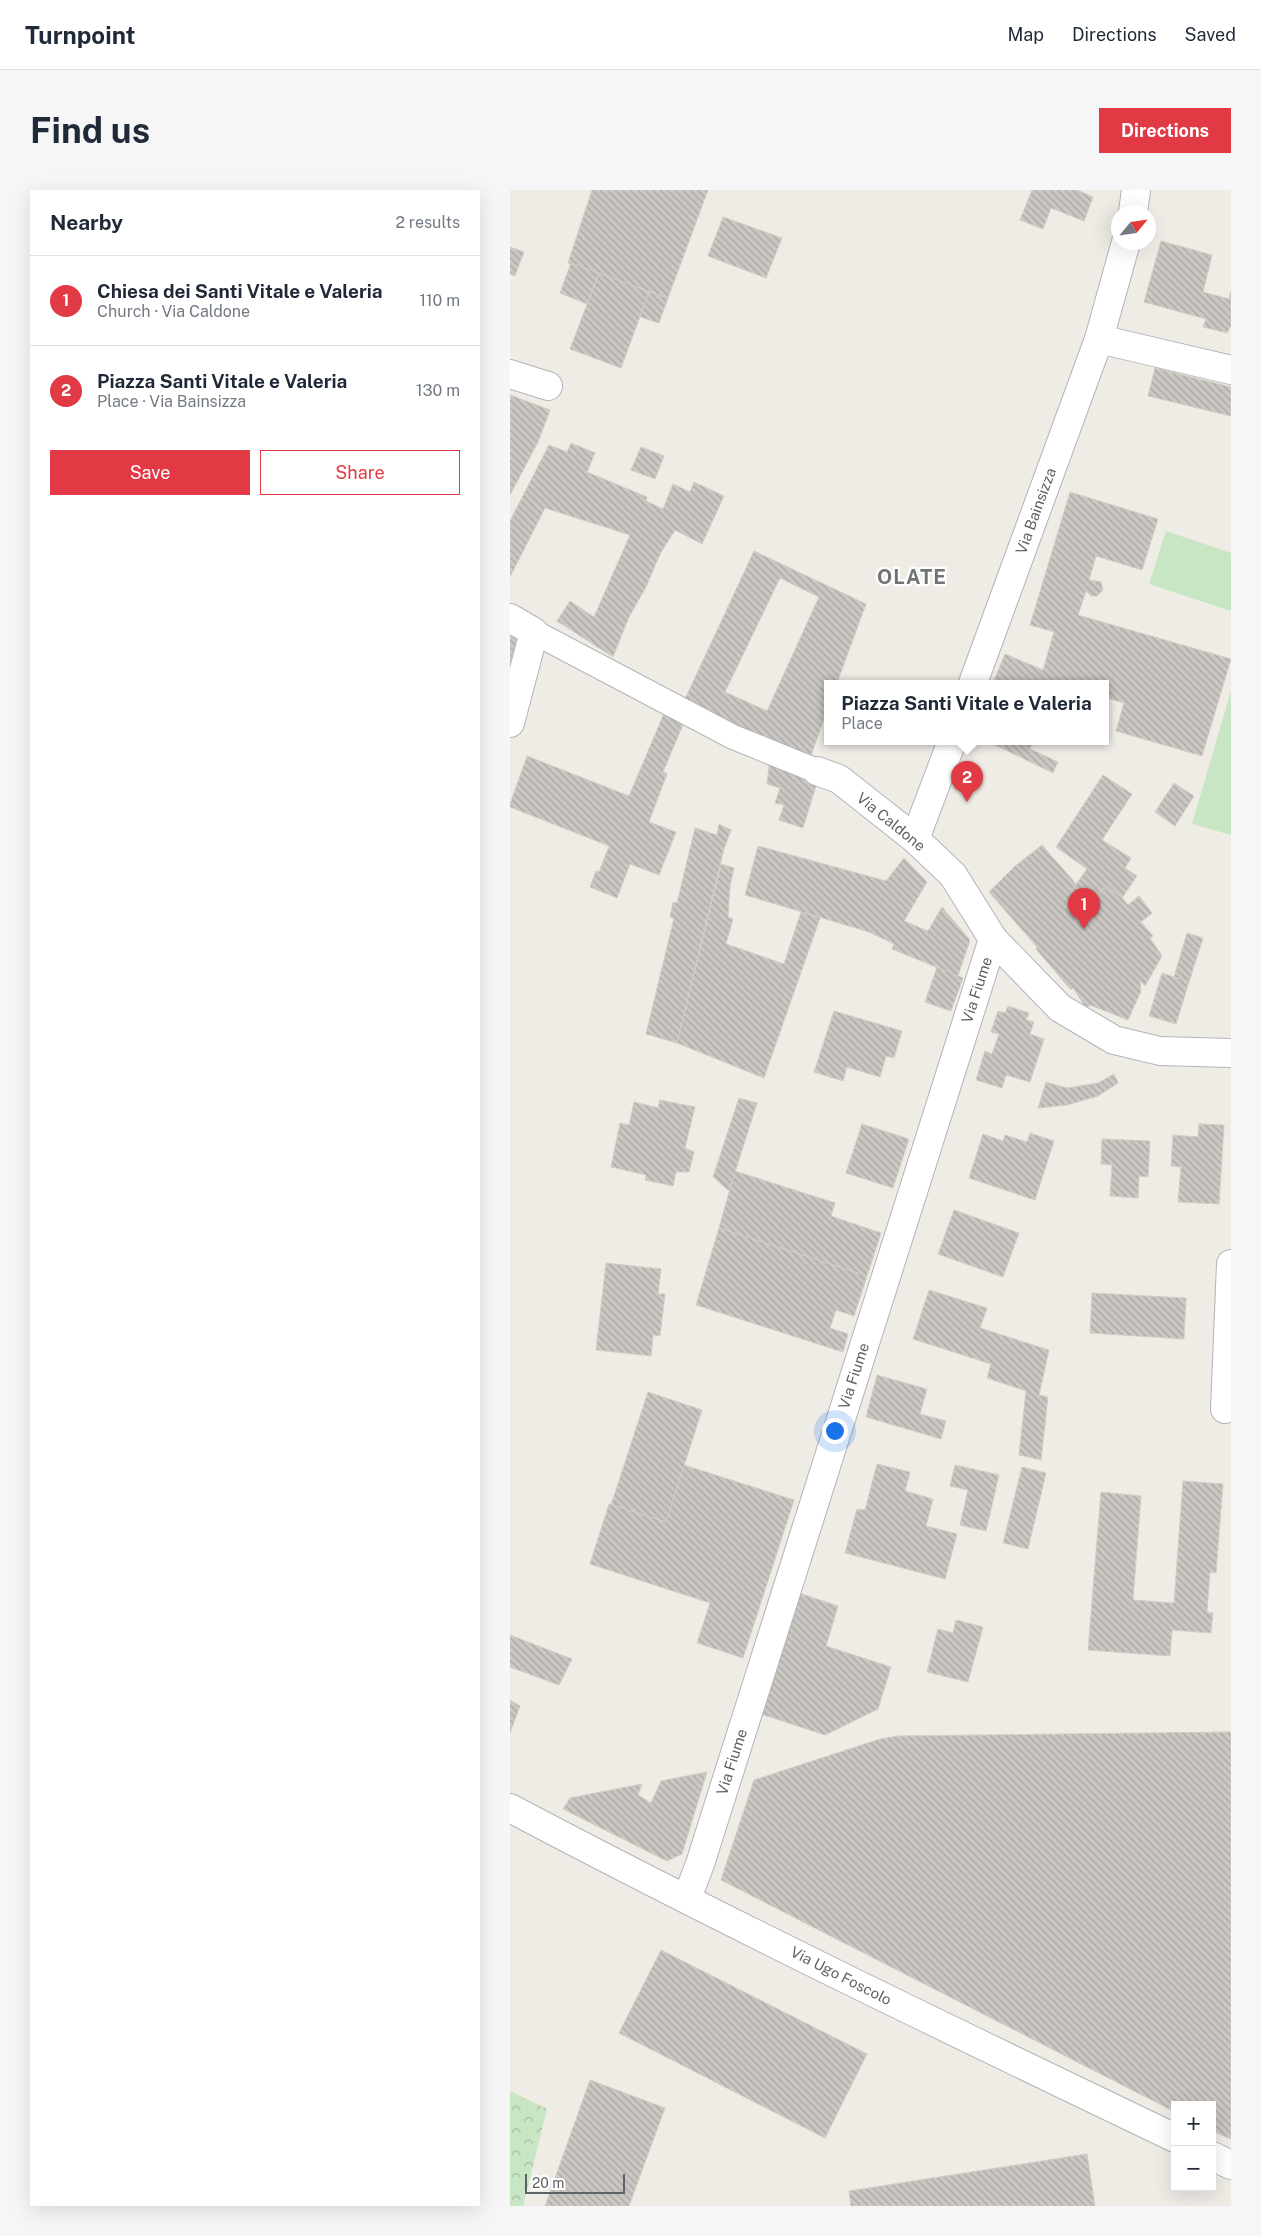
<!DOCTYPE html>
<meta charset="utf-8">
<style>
:root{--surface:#fff;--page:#f6f6f7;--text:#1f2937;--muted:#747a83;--line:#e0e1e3;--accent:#e13a44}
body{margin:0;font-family:"Public Sans",sans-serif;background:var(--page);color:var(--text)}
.controls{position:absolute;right:15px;bottom:15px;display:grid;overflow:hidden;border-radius:0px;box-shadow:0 5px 20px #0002}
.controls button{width:45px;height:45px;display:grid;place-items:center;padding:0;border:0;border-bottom:1px solid var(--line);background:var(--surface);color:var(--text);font:25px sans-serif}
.compass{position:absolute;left:601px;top:15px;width:45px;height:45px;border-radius:50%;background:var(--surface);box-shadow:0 5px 20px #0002;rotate:61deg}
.scale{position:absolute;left:15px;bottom:12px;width:100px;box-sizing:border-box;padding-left:5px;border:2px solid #5e6266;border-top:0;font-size:14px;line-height:18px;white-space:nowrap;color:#5e6266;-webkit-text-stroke:4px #fff;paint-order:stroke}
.you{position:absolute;left:324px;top:1240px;width:18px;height:18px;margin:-12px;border:4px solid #fff;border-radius:50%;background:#1a73e8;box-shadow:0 0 0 8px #1a73e833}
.badge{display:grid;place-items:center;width:32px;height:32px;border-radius:50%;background:var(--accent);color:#fff;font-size:16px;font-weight:700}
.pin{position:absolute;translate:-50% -41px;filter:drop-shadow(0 1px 2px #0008)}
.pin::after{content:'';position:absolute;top:26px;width:18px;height:15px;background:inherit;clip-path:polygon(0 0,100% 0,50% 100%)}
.popup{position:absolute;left:314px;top:490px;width:285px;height:65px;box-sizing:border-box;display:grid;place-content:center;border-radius:0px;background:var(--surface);filter:drop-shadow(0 1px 4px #0005);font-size:16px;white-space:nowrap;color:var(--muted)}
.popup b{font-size:19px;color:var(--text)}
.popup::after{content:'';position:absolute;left:50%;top:100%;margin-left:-10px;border:10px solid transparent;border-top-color:var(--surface)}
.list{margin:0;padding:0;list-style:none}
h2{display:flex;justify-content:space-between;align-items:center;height:65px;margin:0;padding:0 20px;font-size:21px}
h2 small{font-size:16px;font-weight:400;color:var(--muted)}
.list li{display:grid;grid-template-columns:32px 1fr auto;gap:15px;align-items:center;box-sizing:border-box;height:90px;padding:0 20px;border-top:1px solid var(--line)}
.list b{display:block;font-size:19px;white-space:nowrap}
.list p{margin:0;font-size:16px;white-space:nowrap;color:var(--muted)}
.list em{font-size:16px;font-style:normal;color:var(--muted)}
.actions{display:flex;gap:10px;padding:15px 20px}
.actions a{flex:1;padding:11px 0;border:1px solid var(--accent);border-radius:0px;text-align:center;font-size:18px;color:var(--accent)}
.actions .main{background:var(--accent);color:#fff}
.map{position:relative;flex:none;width:721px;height:2016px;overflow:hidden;border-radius:0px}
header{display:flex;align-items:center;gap:30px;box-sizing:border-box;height:70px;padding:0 25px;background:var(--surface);border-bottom:1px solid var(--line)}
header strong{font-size:24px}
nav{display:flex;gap:28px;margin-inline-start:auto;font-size:18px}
.intro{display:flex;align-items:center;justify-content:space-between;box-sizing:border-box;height:120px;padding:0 30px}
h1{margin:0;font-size:35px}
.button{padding:12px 22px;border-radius:0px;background:var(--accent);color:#fff;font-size:18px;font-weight:700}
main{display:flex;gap:30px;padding:0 30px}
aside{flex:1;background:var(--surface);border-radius:0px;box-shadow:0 5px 20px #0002}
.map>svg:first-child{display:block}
.park{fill:url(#park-crowns)}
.pitch{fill:#c8e5c4}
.building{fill:url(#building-back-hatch);stroke:#d4cdc4;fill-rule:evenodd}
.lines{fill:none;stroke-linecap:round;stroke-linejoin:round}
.pedestrian-casing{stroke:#b1b4b8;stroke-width:26}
.minor-casing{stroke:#b1b4b8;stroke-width:30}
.pedestrian{stroke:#fff;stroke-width:24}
.minor{stroke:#fff;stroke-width:28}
.labels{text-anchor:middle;stroke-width:4.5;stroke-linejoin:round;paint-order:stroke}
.street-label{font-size:15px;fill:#5e6266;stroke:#fff}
.district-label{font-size:20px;font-weight:bold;letter-spacing:1px;fill:#6f7477;stroke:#fff}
</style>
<header>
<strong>Turnpoint</strong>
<nav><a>Map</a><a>Directions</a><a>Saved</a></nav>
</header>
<div class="intro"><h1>Find us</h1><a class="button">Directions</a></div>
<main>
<aside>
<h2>Nearby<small>2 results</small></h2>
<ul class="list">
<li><span class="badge">1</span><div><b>Chiesa dei Santi Vitale e Valeria</b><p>Church · Via Caldone</p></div><em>110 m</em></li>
<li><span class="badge">2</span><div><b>Piazza Santi Vitale e Valeria</b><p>Place · Via Bainsizza</p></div><em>130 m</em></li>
</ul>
<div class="actions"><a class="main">Save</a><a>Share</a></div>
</aside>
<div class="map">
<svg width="721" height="2016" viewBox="0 0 721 2016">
<defs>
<pattern id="park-crowns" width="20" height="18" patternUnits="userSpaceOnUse" patternTransform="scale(1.25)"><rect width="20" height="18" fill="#c8e5c4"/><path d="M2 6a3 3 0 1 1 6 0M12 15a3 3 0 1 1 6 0" fill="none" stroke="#a6bda3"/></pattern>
<pattern id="building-back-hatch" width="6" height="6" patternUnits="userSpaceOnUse" patternTransform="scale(1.25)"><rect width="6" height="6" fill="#cbc7c3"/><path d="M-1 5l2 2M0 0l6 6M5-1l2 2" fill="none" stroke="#a8a5a2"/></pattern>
</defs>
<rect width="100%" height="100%" fill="#efece6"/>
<polygon class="park" points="0,1901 37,1919 13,2016 0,2016"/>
<g class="pitch">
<polygon points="656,341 721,363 721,421 639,394"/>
<polygon points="721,501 721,645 682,634"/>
</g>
<g class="building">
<polygon points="82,0 198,0 158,108 58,73"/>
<polygon points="522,0 567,0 583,7 574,31 541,18 533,39 510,30"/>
<polygon points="213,27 272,48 256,88 198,66"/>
<polygon points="651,51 702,65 693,102 719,109 721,101 721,136 717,143 693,137 696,129 634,112"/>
<polygon points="0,57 14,62 5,86 0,84"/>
<polygon points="61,73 89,83 77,114 50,103"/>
<polygon points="89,83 139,102 111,178 60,159"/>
<polygon points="139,102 158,108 149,133 130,127"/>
<polygon points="645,178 721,197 721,226 638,206"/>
<polygon points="0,205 40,220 28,252 0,305"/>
<polygon points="61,253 85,263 77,282 137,307 136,311 153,319 163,294 180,302 184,292 214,306 192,354 165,340 150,364 136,397 119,427 103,467 47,431 60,411 84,427 120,345 35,318 0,387 0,331 39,255 57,262"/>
<polygon points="131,257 154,266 145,289 121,280"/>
<polygon points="560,302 648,329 632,380 586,366 579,390 591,392 593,400 587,406 581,406 576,401 568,425 721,469 692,566 606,541 614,513 597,508 596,512 596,493 483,493 495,464 533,480 544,442 520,435"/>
<path d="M244,361L356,414L327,493H318V518L299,571L175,509ZM270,388L309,407L257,521L215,502Z"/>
<polygon points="0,443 8,447 0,474"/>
<polygon points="155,521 175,530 153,582 157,584 139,632 166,642 149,685 120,674 107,708 80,697 86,681 89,682 99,656 0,617 0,614 17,566 119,606"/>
<polygon points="477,551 523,551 520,559 548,572 543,583"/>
<polygon points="260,567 306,596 293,638 269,630 274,615 265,613 270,598 257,594"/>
<polygon points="593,585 622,604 592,650 621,668 615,678 627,686 612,708 597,696 572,717 560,703 577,679 546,657"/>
<polygon points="664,593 684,606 665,636 645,622"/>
<polygon points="209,634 221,640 214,659 167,853 136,844 164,728 160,727 163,712 167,713 185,638 207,645"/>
<polygon points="532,655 566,694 560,703 572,717 597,696 611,707 618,715 629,706 642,723 631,732 643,746 640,748 652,766 635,796 630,791 631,801 618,830 580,815 576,818 563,798 561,800 526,759 527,757 479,702 504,677"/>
<polygon points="248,656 376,691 394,668 417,692 394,731 418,741 432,717 460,750 448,786 382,759 384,754 359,742 235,705"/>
<polygon points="211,674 224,678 220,696 218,727 223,729 216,754 274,774 291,722 310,728 254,888 167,853"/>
<polygon points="677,743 693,748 679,792 664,787"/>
<polygon points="427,777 453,788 441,821 415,812"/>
<polygon points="652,783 679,792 666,834 639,826"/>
<polygon points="498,816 519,823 516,830 524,832 520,844 534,849 520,892 496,885 492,898 466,890 475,861 482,864 489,844 481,842 488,821 495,823"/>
<polygon points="324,821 392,841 384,868 376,866 370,887 337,877 333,891 304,882"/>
<polygon points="604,884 608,893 588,906 557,915 528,918 536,892 557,898 588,893"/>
<polygon points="229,908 247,913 219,1001 203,987"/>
<polygon points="150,910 185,917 175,958 184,962 179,982 166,982 163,996 135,990 136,985 101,977 110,933 119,935 124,912 148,918"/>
<polygon points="352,934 399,949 383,998 336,983"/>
<polygon points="689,934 714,935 709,1014 668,1012 671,977 661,976 663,945 688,947"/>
<polygon points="520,943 544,951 525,1010 459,988 473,944 493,951 495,945 517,952"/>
<polygon points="592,949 640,951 638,987 629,986 628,1008 600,1006 602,975 591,974"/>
<polygon points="225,981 325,1013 321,1026 371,1043 357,1086 209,1038"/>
<polygon points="444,1020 509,1043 493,1087 428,1064"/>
<polygon points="209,1038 357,1086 344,1126 326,1120 320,1138 338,1144 333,1162 186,1115"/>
<polygon points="96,1073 151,1079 148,1104 155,1104 150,1146 143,1145 141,1166 86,1160"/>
<polygon points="419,1100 477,1118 470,1138 539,1160 529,1205 538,1207 531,1270 509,1265 516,1201 477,1188 481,1174 403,1149"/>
<polygon points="582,1103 676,1108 674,1149 580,1143"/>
<polygon points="367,1185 417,1199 410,1224 436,1231 431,1249 356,1227"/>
<polygon points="138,1202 192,1220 156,1332 101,1315"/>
<polygon points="367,1274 400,1282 395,1301 423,1309 416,1336 447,1344 435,1389 335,1363 347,1319 355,1320"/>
<polygon points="174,1275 284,1310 233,1468 187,1453 200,1413 80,1374 99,1314 156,1332"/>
<polygon points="445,1275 489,1285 476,1341 450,1335 458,1300 440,1296"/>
<polygon points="512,1277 536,1283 518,1359 493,1353"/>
<polygon points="673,1291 713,1294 706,1383 700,1382 697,1422 703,1423 701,1443 662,1440 660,1466 578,1460 591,1302 631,1306 623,1410 664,1413"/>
<polygon points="289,1403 328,1416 316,1456 381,1477 368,1519 315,1545 251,1524"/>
<polygon points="446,1430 473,1437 458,1492 417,1482 428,1439 443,1443"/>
<polygon points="0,1445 62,1469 49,1495 0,1477"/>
<polygon points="0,1510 10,1516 0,1543"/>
<polygon points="721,1542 721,1949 702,1941 702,1915 665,1915 665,1922 211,1690 244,1590 370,1549 388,1546"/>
<polygon points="197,1582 172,1664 157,1671 53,1619 60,1608 132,1594 128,1605 141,1613 151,1591"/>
<polygon points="151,1760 357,1864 315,1948 109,1843"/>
<polygon points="80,1890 155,1918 119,2016 35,2016"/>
<polygon points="577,1964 585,2016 341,2016 339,2001"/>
</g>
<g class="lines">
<defs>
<polyline id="pedestrian" points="24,442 223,547 307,581"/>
<g id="minor">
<polyline points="623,22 626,0"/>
<polyline points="589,149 721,180"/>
<polyline points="0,184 38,196"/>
<polyline points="0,428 24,442 0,533"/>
<polyline points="463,493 589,149 616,52"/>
<polyline points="307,581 329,589 405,649 443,685 483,749 550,818 604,850 650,861 721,863"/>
<polyline points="405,649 442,551"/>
<polyline points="715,1219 721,1074"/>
<path d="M0,1618C219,1734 442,1841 665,1948"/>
<polyline points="177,1708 190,1674 483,749"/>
<polyline points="702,1966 721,1975"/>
</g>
</defs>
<use href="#pedestrian" class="pedestrian-casing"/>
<use href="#minor" class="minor-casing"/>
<use href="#pedestrian" class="pedestrian"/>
<use href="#minor" class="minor"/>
</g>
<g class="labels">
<g class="street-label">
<text transform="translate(526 321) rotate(-70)" y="5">Via Bainsizza</text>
<text transform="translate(381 632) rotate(39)" y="5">Via Caldone</text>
<text transform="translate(467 800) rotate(-72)" y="5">Via Fiume</text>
<text transform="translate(344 1186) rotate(-72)" y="5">Via Fiume</text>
<text transform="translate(222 1572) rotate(-72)" y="5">Via Fiume</text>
<text transform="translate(331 1786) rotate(27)" y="5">Via Ugo Foscolo</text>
</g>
<g class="district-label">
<text x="402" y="394">OLATE</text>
</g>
</g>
</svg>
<div class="controls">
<button>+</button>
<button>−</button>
</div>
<svg class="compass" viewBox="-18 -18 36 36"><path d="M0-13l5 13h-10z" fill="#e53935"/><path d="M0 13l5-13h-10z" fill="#747a83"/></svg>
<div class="scale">20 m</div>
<div class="you"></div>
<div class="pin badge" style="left:574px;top:739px">1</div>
<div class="pin badge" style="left:457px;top:612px">2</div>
<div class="popup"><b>Piazza Santi Vitale e Valeria</b>Place</div>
</div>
</main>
